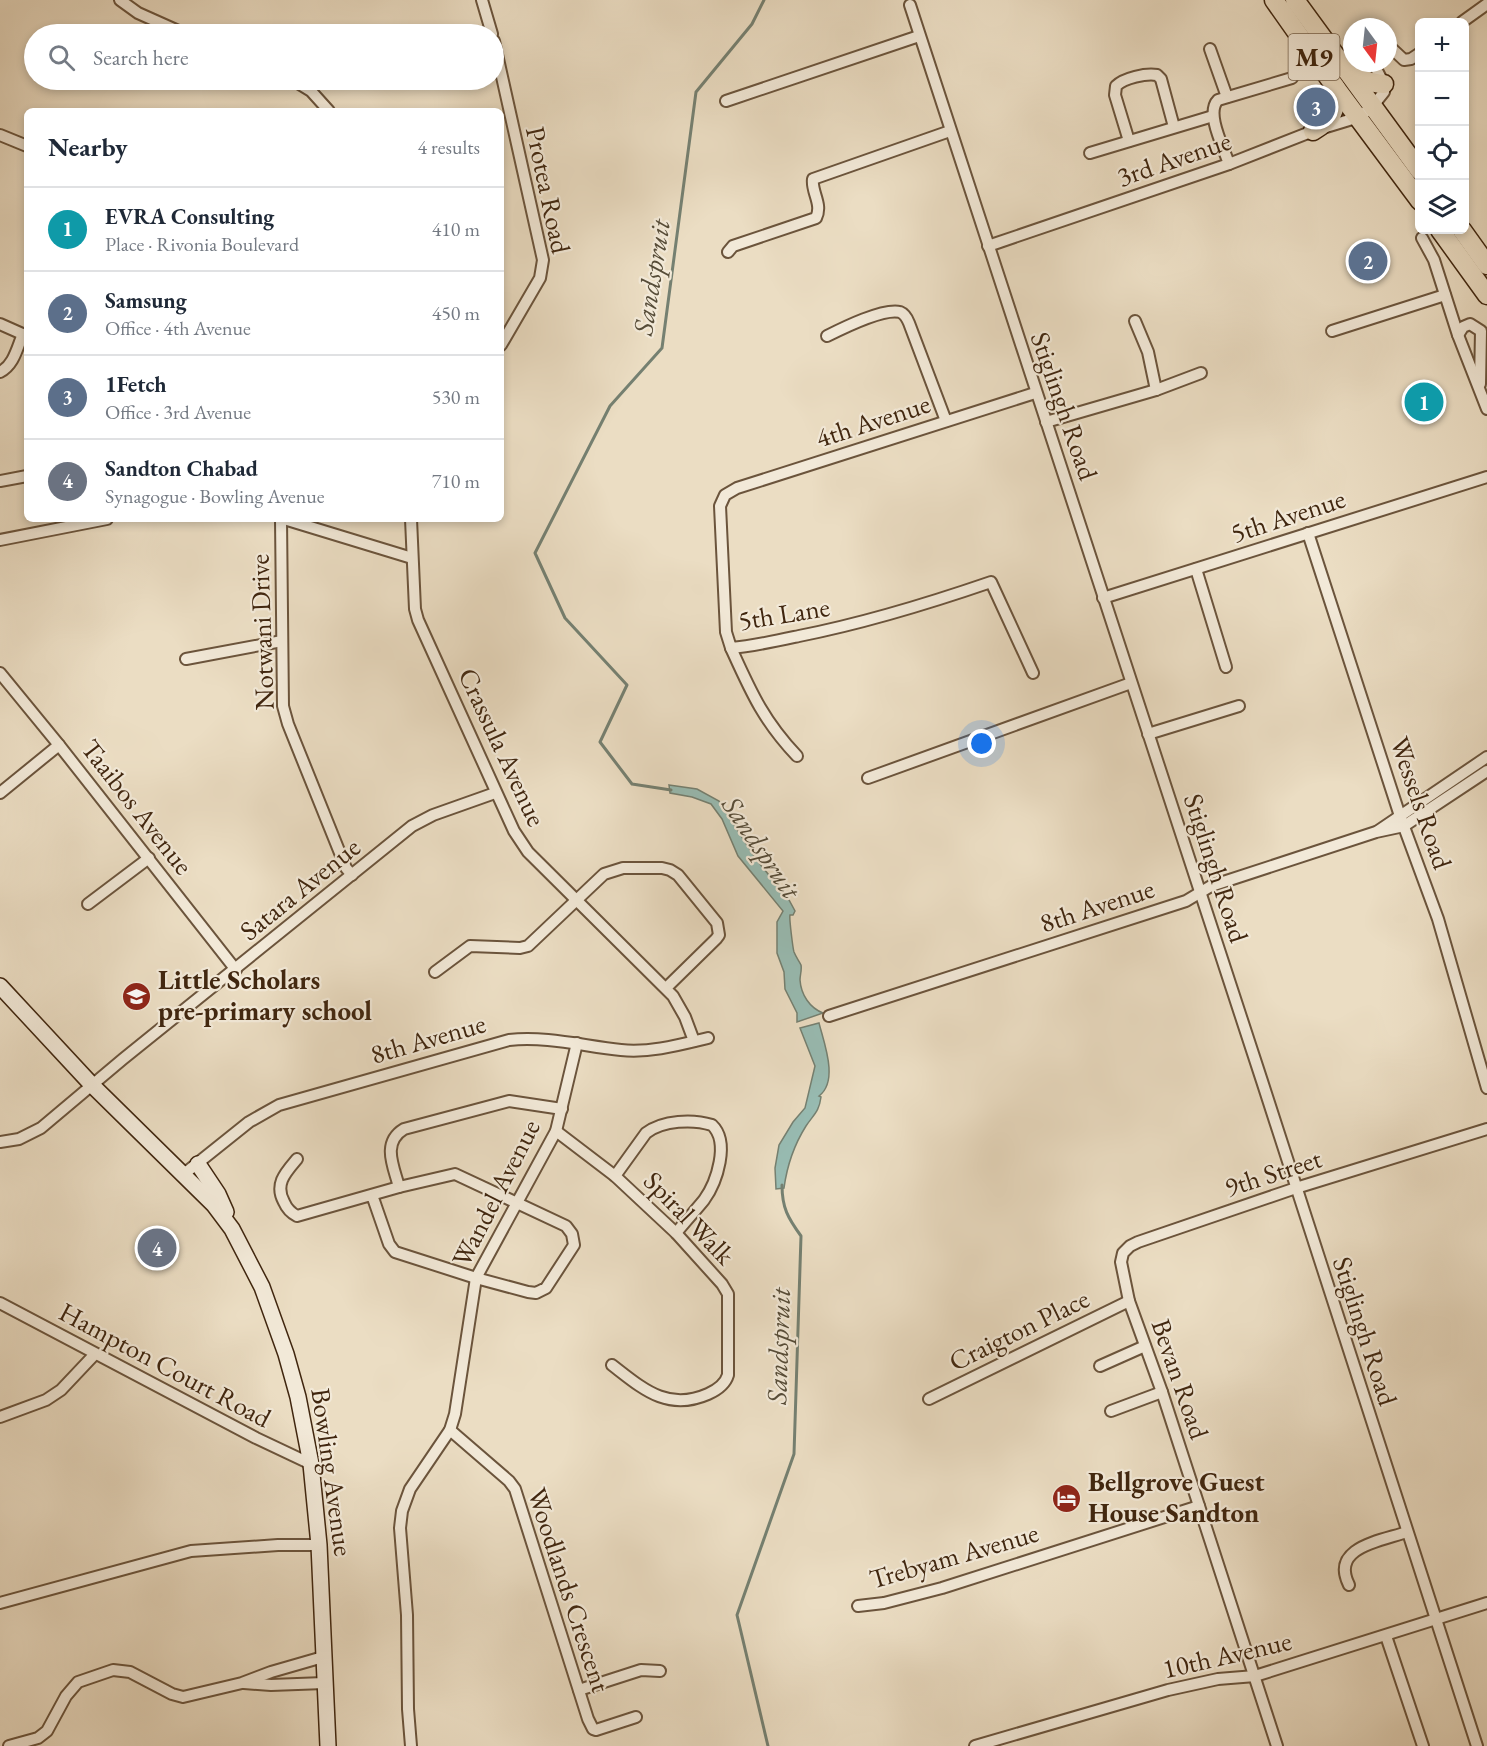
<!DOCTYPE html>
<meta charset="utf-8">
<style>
:root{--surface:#fff;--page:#f2f2f3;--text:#1f2937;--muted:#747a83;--line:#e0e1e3;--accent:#111827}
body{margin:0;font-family:"EB Garamond",serif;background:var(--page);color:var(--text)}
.controls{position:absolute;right:18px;top:18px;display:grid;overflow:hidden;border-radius:9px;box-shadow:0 3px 9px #0003}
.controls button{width:54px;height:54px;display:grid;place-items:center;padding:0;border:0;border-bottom:2px solid var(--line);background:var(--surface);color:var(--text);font:30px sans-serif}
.compass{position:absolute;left:1343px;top:18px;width:54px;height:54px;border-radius:50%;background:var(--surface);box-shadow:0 3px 9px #0003;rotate:165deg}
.you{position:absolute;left:982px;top:744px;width:21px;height:21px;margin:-15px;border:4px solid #fff;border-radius:50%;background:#1a73e8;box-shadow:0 0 0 9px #1a73e833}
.badge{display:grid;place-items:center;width:39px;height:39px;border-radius:50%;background:var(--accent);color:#fff;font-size:20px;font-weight:700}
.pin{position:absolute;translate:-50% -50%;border:3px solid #fff;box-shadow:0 2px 6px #0006}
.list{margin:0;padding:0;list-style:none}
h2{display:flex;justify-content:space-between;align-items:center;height:78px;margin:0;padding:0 24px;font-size:26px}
h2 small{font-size:20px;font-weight:400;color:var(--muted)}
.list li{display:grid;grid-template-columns:39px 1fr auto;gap:18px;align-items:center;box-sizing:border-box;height:84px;padding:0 24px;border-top:2px solid var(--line)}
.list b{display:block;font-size:22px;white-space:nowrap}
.list p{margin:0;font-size:20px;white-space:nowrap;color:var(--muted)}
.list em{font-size:20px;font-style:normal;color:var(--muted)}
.icon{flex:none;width:33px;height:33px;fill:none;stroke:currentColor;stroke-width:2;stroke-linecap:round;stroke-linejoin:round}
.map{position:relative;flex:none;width:1487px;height:1746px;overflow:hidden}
.search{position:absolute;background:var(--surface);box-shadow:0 3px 9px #0003;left:24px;top:24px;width:480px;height:66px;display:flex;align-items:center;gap:15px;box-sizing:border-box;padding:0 21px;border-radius:33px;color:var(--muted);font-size:22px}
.panel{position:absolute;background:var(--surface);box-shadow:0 3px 9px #0003;left:24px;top:108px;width:480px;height:414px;border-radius:9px}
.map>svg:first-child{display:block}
.water{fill:#98bcb3;stroke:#758071;stroke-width:1.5}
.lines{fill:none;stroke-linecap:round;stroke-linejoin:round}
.stream{stroke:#758071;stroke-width:3}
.minor-casing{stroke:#6b543c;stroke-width:14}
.secondary-casing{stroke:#40260f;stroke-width:18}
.primary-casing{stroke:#40260f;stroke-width:21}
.minor{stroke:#f2e9d8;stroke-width:10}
.secondary{stroke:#f2e9d8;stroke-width:15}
.primary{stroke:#ebddc3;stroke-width:18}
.labels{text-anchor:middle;stroke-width:4.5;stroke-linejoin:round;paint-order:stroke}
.shield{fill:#f2e9d8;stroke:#75604b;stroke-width:1.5}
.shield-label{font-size:26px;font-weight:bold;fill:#40260f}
.street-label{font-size:27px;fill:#40260f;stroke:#f2e9d8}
.poi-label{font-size:27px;font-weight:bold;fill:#40260f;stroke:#f2e9d8;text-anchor:start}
.water-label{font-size:28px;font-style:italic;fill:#564c38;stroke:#f2e9d8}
</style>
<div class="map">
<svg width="1487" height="1746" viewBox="0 0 1487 1746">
<rect width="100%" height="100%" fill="#ebddc3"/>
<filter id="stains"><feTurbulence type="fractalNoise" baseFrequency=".00333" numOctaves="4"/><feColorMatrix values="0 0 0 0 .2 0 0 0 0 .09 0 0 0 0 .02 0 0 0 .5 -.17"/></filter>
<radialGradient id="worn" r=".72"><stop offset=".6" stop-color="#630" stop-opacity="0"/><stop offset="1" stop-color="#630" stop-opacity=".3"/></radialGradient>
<g class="water">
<path d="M669,785L697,789L719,801L756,859L789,900L795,911L793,915H790C789,918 793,949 794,952C796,957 799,961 801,965C802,970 800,975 800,980C801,995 810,1008 823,1013L797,1022V1013L785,989L784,972L777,953V922L783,911L738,856L722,819L711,804L692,797L670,793Z"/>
<path d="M819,1023C824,1043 839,1081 819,1096L821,1097C819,1112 814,1114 806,1126C794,1145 787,1166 784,1188L776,1189L775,1168L779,1145L793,1122L805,1108L815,1066L800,1028Z"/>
</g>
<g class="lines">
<g class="stream">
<polyline points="671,790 632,784 600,742 627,685 565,618 535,553 610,406 662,348 696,92 752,24 764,0"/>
<path d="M768,1746L737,1615L794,1454L801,1236C788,1218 782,1208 782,1185"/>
</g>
<defs>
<g id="minor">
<polyline points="120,0 138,13 185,34"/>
<polyline points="482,0 492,34"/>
<polyline points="910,5 1262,1081 1477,1746"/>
<polyline points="1462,22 1487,4"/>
<polyline points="494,41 543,260 540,278 501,345"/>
<polyline points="1388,45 1404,60 1411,59 1420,53"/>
<polyline points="1210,49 1227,97"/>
<polyline points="293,80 311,91 329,111"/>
<polyline points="726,101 919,36"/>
<polyline points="0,135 27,146"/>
<path d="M1129,141L1115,95L1116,86C1124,78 1146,73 1157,75L1161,79L1174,127"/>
<polyline points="1090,153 1213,116"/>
<path d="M1229,164C1224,148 1205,113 1218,100L1292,78"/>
<polyline points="1422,238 1434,260 1458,335 1487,409"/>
<polyline points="988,246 1229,164 1313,131 1359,117 1372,107 1384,92 1384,84 1373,63"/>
<path d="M728,252L733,246L816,218C823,204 811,192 813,179L950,131"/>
<polyline points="1135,321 1148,352 1156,390"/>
<polyline points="0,324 27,336"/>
<polyline points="1332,331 1445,295"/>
<polyline points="1458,335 1463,327 1470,324 1481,331 1480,384"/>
<path d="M827,336C843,328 883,308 900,312C905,314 907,318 909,323L946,421"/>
<path d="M0,372C14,365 17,348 23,334"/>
<polyline points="1046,422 1156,390 1201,373"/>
<polyline points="0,481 27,476"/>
<polyline points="281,519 283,706 288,724 346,868 352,875"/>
<polyline points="284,519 412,558"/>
<polyline points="411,519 415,609 418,620 514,831 528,852 673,996 685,1017 694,1041"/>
<polyline points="1308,533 1400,816 1438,919 1487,1088"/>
<polyline points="0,540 107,519"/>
<polyline points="1196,569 1226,667"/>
<polyline points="1103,598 1487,477"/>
<path d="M731,648C751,692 763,720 797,756"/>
<polyline points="186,659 282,641"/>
<polyline points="0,673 59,745 236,970"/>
<path d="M1033,673L991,582C927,604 865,623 799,636C776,641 754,646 731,648L726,632L720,506L725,495L737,488L1035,393"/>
<polyline points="1148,734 1239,706"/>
<polyline points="868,778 1131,683"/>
<polyline points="0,793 59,745"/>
<polyline points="1378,831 1487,757"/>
<polyline points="88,904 149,858"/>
<polyline points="435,972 470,946 520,948 528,946 604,874 623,868 662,868 670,870 678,875 717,923 719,935 716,939 666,988"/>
<polyline points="829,1016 1186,901 1211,886 1376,832 1404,826 1487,771"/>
<path d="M556,1131L615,1176L676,1233L722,1284L728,1294V1375C725,1385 717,1390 708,1394C667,1412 642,1388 612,1365"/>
<polyline points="0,1142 19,1139 41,1128 123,1059 412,826 433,815 495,793"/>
<path d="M297,1159C286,1172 274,1184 284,1202C287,1209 291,1213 297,1216L399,1187L455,1174L566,1226L572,1234L574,1245L546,1288L536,1293L528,1292L476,1278L395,1252L389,1244L372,1195"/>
<path d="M184,1174L249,1122L279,1105L509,1040C547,1036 583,1046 621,1050C650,1053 679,1045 708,1038"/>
<path d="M615,1176L646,1133C663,1120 693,1119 712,1125C730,1142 717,1182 704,1200C695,1211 685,1222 676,1233"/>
<path d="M399,1187C394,1167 381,1143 404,1129L509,1101L562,1109"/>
<polyline points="0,1303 256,1438 311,1464"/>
<polyline points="1100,1366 1145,1346"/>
<polyline points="929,1399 1129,1301"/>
<polyline points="1111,1411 1162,1392"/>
<polyline points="0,1417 46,1400 61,1390 95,1354"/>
<polyline points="450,1430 509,1481 515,1489 588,1719 593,1729 596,1730 636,1717"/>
<path d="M1349,1585C1330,1547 1381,1541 1407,1532"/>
<polyline points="0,1603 191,1551 278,1545 319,1545"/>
<polyline points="858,1606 884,1603 942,1588 1199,1506"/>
<polyline points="1386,1636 1423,1746"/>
<polyline points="244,1683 271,1685 324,1683"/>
<polyline points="579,1690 641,1670 660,1671"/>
<polyline points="9,1746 38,1738 47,1731 66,1696 78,1682 113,1670 130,1672 172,1694 183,1697 242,1683 271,1672 323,1657"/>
<polyline points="411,1746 408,1709 407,1615 400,1528 402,1511 410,1489 450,1430 455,1414 476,1278 556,1131 577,1043"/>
<polyline points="975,1746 1168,1690 1218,1679 1255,1676 1487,1603"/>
<polyline points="1277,1746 1162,1392 1129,1301 1121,1262 1123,1253 1130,1246 1138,1242 1296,1188 1487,1129"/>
</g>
<g id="secondary">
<polyline points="0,986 92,1085 214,1205 232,1229 262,1287 286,1354 298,1397 311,1464 319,1545 328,1746"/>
<polyline points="198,1164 218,1194 226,1212"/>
</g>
<g id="primary">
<polyline points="1274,0 1336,88 1420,201"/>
<polyline points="1295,0 1420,171"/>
<path d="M1351,67C1360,80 1370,83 1384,84"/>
<path d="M1313,131C1333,119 1336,112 1336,88"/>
<polyline points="1440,230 1487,295"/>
<polyline points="1462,230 1487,265"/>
</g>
</defs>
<use href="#minor" class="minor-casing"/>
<use href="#secondary" class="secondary-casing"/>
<use href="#primary" class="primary-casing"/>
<use href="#minor" class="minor"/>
<use href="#secondary" class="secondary"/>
<use href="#primary" class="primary"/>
</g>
<defs>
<symbol id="school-disc" viewBox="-11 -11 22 22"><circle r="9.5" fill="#8f2418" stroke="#f2e9d8"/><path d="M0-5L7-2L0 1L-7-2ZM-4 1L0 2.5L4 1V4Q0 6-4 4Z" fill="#fff"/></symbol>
<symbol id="hotel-disc" viewBox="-11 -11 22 22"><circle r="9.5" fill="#8f2418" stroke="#f2e9d8"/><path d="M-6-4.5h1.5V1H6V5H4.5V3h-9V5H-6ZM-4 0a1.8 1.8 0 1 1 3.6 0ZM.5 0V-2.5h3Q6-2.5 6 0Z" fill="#fff"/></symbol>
</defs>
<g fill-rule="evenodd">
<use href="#school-disc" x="120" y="980" width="33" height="33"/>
<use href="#hotel-disc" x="1050" y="1482" width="33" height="33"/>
</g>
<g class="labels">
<rect class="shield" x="1288.5" y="34" width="51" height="46" rx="4.5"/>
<g class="shield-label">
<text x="1314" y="66">M9</text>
</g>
<g class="street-label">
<text transform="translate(1174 159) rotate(-19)" y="9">3rd Avenue</text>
<text transform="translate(548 190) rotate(78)" y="9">Protea Road</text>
<text transform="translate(1064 406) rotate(71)" y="9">Stiglingh Road</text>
<text transform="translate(873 421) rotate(-18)" y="9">4th Avenue</text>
<text transform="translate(1288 516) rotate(-18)" y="9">5th Avenue</text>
<text transform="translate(784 614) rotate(-9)" y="9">5th Lane</text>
<text transform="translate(262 632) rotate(-92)" y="9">Notwani Drive</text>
<text transform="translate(502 747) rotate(65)" y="9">Crassula Avenue</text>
<text transform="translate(1421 803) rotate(71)" y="9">Wessels Road</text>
<text transform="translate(137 807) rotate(52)" y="9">Taaibos Avenue</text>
<text transform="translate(1216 868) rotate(72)" y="9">Stiglingh Road</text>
<text transform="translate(300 889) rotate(-39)" y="9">Satara Avenue</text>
<text transform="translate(1097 906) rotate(-18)" y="9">8th Avenue</text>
<text transform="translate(428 1039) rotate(-16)" y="9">8th Avenue</text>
<text transform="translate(1273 1173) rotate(-18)" y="9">9th Street</text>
<text transform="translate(496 1193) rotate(-63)" y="9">Wandel Avenue</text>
<text transform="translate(689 1218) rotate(46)" y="9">Spiral Walk</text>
<text transform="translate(1019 1330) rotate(-26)" y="9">Craigton Place</text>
<text transform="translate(1365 1331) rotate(72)" y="9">Stiglingh Road</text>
<text transform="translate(165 1365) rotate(28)" y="9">Hampton Court Road</text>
<text transform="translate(1180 1379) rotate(71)" y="9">Bevan Road</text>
<text transform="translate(332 1472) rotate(82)" y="9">Bowling Avenue</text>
<text transform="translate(954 1556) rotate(-16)" y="9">Trebyam Avenue</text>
<text transform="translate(569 1590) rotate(72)" y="9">Woodlands Crescent</text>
<text transform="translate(1227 1655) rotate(-13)" y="9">10th Avenue</text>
</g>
<g class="poi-label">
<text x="158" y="989">Little Scholars<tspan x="158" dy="31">pre-primary school</tspan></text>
<text x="1088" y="1491">Bellgrove Guest<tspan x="1088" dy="31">House Sandton</tspan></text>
</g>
<g class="water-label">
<text transform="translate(651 277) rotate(-81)" y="10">Sandspruit</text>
<text transform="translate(762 847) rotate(56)" y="10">Sandspruit</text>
<text transform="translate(778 1346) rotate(-88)" y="10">Sandspruit</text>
</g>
</g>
<rect width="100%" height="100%" filter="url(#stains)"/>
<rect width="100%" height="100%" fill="url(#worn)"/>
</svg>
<div class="controls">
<button>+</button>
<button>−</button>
<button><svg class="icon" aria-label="locate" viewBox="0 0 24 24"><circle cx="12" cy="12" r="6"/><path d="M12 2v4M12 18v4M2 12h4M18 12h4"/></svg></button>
<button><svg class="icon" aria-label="layers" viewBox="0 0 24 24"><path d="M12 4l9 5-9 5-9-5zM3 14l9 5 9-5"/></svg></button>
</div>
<svg class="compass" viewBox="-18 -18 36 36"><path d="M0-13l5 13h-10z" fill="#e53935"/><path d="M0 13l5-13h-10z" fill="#747a83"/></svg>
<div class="you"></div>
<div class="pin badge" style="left:1424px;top:402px;background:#0f9aa8">1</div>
<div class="pin badge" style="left:1368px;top:261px;background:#5c6f8a">2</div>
<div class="pin badge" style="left:1316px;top:107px;background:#5c6f8a">3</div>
<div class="pin badge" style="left:157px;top:1248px;background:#6b7280">4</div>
<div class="search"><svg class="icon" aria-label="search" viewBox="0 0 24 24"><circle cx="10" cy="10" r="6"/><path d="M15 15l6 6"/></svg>Search here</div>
<section class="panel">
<h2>Nearby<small>4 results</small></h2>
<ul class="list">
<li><span class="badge" style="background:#0f9aa8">1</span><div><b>EVRA Consulting</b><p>Place · Rivonia Boulevard</p></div><em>410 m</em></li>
<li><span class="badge" style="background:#5c6f8a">2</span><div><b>Samsung</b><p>Office · 4th Avenue</p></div><em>450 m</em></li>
<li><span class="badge" style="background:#5c6f8a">3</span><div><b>1Fetch</b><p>Office · 3rd Avenue</p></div><em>530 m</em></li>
<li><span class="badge" style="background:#6b7280">4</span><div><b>Sandton Chabad</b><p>Synagogue · Bowling Avenue</p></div><em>710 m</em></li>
</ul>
</section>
</div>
